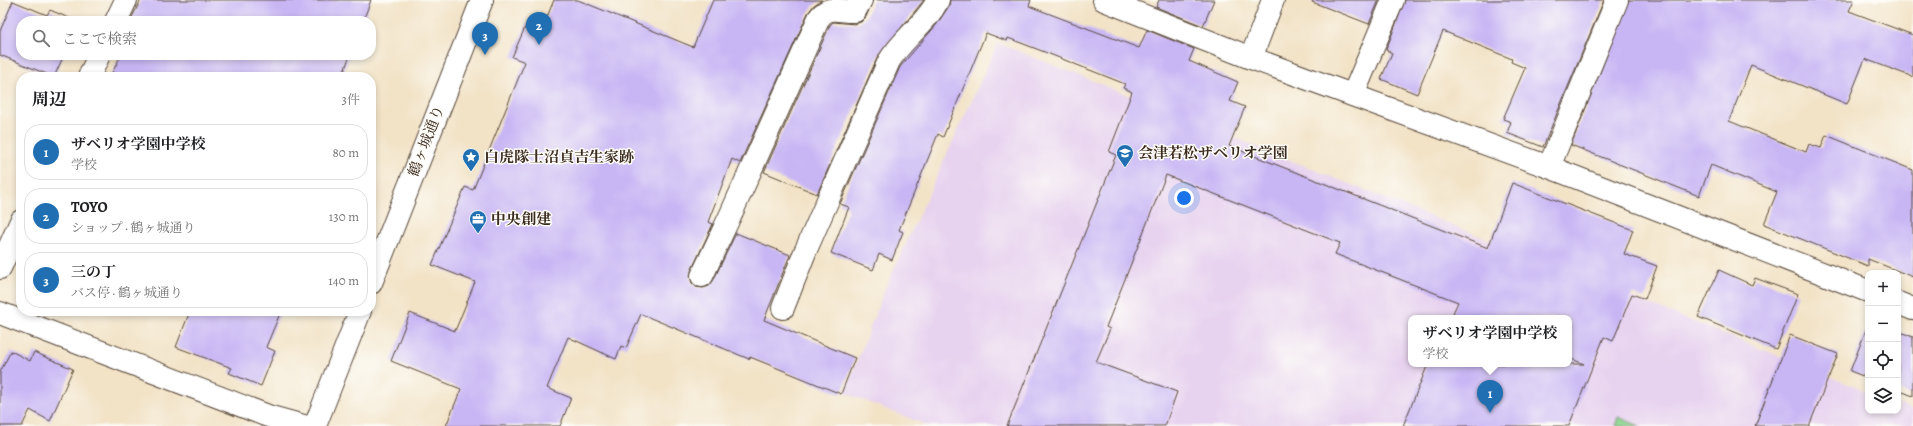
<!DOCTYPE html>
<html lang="ja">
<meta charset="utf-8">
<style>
:root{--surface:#fff;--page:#f2f2f2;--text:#202124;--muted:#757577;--line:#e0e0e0;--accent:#1f6fb2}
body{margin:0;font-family:Alegreya,"Noto Serif JP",serif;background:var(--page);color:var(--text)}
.controls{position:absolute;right:12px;bottom:12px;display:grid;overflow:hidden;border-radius:8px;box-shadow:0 2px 6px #0003}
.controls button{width:36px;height:36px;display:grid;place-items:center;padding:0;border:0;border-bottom:1px solid var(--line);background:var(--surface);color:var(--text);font:20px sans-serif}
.you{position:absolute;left:1184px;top:198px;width:14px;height:14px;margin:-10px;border:3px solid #fff;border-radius:50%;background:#1a73e8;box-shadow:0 0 0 6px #1a73e833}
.badge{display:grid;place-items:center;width:26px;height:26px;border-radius:50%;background:var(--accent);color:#fff;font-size:13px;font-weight:700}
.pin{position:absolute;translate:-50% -33px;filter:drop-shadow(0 1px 2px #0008)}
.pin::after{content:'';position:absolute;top:21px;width:14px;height:12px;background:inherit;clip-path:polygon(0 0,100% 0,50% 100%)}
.popup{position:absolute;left:1408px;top:315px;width:164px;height:52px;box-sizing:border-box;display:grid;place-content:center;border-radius:8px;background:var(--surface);filter:drop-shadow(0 1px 3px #0005);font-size:13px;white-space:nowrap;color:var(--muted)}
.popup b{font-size:15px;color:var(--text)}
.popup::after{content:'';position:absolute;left:50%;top:100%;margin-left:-8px;border:8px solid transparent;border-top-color:var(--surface)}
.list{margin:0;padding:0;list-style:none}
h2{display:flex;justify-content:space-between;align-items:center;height:52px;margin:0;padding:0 16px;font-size:17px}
h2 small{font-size:13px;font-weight:400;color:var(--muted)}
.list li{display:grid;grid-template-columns:26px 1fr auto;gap:12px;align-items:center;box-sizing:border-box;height:56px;margin:0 8px 8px;padding:0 8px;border:1px solid var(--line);border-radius:16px}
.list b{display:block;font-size:15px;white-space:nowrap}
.list p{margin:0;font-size:13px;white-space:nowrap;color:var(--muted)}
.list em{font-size:13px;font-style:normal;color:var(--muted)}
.icon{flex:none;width:22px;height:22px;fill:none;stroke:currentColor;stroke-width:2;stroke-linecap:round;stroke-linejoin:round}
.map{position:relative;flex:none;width:1913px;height:426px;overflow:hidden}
.search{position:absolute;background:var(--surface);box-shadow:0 2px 6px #0003;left:16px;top:16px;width:360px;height:44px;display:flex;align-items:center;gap:10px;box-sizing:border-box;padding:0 14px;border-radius:16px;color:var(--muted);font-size:15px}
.panel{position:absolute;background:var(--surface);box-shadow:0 2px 6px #0003;left:16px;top:72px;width:360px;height:244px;border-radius:16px}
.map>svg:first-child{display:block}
.built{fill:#e7d2ef;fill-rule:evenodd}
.pitch{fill:#89d38f;stroke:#627e56}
.building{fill:#c8b6f4}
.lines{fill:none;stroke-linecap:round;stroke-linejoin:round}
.street-casing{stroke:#564637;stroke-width:24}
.highway-casing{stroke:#564637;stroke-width:24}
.street{stroke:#fff;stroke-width:22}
.highway{stroke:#fff;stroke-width:22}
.labels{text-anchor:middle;stroke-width:3;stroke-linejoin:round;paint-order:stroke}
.street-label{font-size:15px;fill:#3b2a1e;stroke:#fdfcf7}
.poi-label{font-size:15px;font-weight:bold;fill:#3b2a1e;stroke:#fdfcf7;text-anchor:start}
</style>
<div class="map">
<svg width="1913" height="426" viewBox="0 0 1913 426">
<rect width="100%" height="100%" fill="#fdfcf7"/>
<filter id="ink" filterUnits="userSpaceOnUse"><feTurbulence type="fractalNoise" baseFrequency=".025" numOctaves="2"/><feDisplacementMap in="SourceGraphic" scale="8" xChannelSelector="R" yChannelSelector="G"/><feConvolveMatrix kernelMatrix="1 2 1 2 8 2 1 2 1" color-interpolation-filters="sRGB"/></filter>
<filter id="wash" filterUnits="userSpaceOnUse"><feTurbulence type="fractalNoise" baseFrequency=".012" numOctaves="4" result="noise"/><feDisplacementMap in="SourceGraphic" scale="16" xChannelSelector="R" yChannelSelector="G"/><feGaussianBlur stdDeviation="0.9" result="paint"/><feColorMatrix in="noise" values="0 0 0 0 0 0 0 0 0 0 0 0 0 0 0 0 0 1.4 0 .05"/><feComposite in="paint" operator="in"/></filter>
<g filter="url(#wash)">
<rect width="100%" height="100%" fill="#f2e3c7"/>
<path class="built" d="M998,43L1868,392V411H1898V404L1913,410V426H929L845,393L883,293ZM1411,318H1569V364H1411Z"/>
<polygon class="pitch" points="1618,417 1640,426 1615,426"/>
<g id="blocks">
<g class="building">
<polygon points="141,0 371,0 363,21 130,21"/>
<polygon points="554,0 578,0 693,47 713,0 822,0 814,5 808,13 740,163 732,159 708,222 713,224 691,271 690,277 692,283 696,287 703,288 709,286 713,281 736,233 790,255 764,320 855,358 841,394 750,357 749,359 641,314 626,348 621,346 616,359 568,337 547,388 571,398 560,426 446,426 461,389 391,361 410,313 455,331 475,282 432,265 465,187 473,190 525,62 512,57 527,23 542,29"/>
<polygon points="873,0 924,0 878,56 817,194 764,172 830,25 833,22 855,24 861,22 866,17"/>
<polygon points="950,0 1031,0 1029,6 1139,48 1147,30 1194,49 1189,61 1238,82 1230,101 1245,107 1229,146 1488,248 1512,183 1633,230 1624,254 1657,266 1645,299 1632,294 1613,341 1604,337 1569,426 1403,426 1428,364 1584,364 1569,358 1569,318 1465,318 1453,313 1458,302 1335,254 1340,243 1166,175 1106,327 1110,329 1096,362 1177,392 1165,426 1007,426 1116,155 1109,152 1132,92 1123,88 1125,84 1042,51 1008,38 1007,41 986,33 943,137 938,134 899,230 903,232 892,260 879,254 873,270 831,253 849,207 840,204 900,67 937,24 949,6"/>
<polygon points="1159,0 1214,0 1203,26 1156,7"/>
<polygon points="1313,0 1379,0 1369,24 1312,2"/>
<polygon points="1405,0 1604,0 1543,147 1507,133 1511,122 1503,119 1525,68 1511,62 1512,59 1443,31 1417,94 1381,79 1392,53 1386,50"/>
<polygon points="1629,0 1854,0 1849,11 1913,35 1913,77 1865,59 1847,104 1751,65 1729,121 1806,152 1809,144 1821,148 1826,135 1913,170 1913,277 1868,259 1868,266 1764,224 1777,192 1711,165 1699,196 1571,145"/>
<polygon points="13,1 47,15 50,10 76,21 21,21 21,55 64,55 54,77 0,55 0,31"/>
<polygon points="121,55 350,55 342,77 110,77"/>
<polygon points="1719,270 1752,285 1755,278 1798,294 1776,349 1698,317"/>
<polygon points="190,311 281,311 266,347 275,351 261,386 229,373 232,368 176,347"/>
<polygon points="1868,325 1868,378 1850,371"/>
<polygon points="1898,331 1913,337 1913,396 1898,390"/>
<polygon points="1790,335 1838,354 1809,426 1755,426"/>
<polygon points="11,351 30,361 34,352 73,369 50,421 30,410 22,426 0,426 0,372"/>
</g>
</g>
</g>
<g filter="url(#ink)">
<use href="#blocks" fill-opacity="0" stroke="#564637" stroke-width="1"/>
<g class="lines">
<defs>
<g id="street">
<polyline points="1104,0 1251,58 1549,167 1868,291"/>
<polyline points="116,21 126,0"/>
<polyline points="1251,58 1273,0"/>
<polyline points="89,77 99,55"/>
<polyline points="1353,95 1393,0"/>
<polyline points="1549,167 1617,0"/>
<polyline points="0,268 21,221"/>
<path d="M702,276L731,214L819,18C830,4 839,12 855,11L861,0"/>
<polyline points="1898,303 1913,309"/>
<path d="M783,308L805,252L889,61C903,38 926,24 938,0"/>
<polyline points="0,313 268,416 304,426"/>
</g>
<g id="highway">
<polyline points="371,283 482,0"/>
<polyline points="315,426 360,311"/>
</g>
</defs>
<use href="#street" class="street-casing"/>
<use href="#highway" class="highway-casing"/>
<use href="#street" class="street"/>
<use href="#highway" class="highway"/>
</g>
</g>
<defs>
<symbol id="school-pin" viewBox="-11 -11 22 30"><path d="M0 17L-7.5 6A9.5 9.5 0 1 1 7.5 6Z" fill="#1f6fb2" stroke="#fdfcf7"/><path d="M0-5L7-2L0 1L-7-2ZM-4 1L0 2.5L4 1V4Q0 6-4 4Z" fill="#fff"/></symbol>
<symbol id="sight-pin" viewBox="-11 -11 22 30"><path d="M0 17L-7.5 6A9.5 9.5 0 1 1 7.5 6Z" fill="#1f6fb2" stroke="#fdfcf7"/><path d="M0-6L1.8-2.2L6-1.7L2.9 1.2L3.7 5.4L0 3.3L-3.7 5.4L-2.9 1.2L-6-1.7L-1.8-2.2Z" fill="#fff"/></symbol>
<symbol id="office-pin" viewBox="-11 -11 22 30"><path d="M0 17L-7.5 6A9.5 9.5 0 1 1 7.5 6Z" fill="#1f6fb2" stroke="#fdfcf7"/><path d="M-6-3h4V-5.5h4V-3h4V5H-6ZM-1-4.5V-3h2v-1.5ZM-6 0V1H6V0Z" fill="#fff"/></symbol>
</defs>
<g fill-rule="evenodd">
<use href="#school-pin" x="1115" y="143" width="20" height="27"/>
<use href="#sight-pin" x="461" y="147" width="20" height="27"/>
<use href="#office-pin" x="468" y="209" width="20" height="27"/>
</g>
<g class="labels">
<g class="street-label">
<text transform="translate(426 141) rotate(-69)" y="5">鶴ヶ城通り</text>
</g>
<g class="poi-label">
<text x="1138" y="158">会津若松ザベリオ学園</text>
<text x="484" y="162">白虎隊士沼貞吉生家跡</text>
<text x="491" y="224">中央創建</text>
</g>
</g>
</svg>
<div class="controls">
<button>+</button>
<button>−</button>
<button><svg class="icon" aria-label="locate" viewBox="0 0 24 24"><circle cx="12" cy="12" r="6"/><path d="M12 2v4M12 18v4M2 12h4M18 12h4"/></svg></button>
<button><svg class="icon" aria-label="layers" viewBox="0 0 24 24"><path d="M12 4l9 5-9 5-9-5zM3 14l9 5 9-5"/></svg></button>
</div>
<div class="you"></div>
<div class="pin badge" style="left:1490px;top:413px">1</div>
<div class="popup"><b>ザベリオ学園中学校</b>学校</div>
<div class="pin badge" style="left:539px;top:45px">2</div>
<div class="pin badge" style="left:485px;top:55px">3</div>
<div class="search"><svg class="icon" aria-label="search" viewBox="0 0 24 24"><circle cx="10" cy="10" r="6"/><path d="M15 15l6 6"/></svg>ここで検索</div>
<section class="panel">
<h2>周辺<small>3件</small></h2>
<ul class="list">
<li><span class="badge">1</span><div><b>ザベリオ学園中学校</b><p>学校</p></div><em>80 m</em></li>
<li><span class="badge">2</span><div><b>TOYO</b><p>ショップ · 鶴ヶ城通り</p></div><em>130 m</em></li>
<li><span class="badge">3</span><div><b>三の丁</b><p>バス停 · 鶴ヶ城通り</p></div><em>140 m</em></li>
</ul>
</section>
</div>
